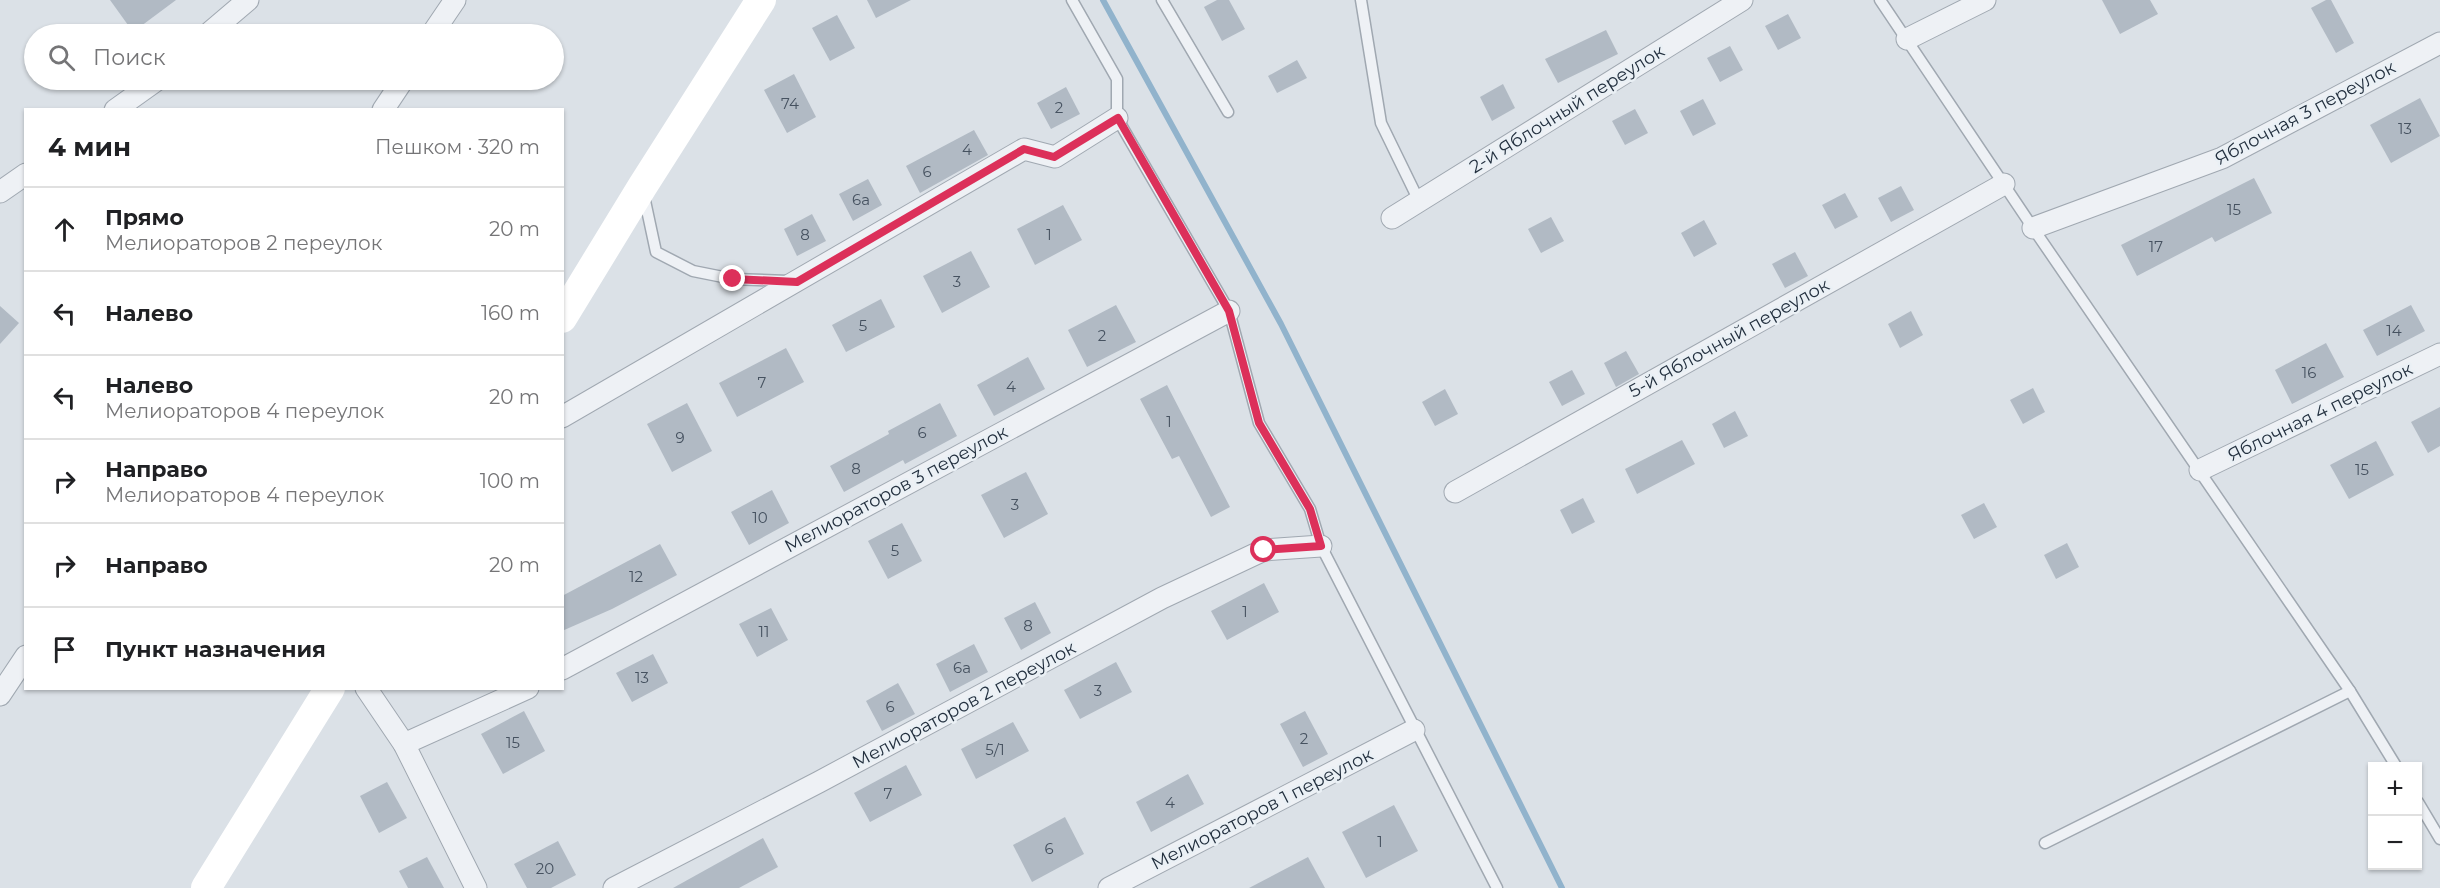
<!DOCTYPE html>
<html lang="ru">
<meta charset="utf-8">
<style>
:root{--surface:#fff;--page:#f2f2f2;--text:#202124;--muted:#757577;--line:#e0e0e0}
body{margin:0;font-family:Montserrat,sans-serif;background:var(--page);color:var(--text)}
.controls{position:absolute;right:18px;bottom:18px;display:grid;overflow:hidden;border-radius:0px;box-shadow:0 2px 4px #0004}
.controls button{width:54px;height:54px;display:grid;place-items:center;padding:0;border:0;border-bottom:2px solid var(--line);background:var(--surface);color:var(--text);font:30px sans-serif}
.stop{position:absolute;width:18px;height:18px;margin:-14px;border:4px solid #dc305a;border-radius:50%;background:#fff}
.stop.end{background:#dc305a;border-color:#fff;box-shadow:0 2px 6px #0008}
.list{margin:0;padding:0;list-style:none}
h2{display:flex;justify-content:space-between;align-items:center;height:78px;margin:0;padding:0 24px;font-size:26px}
h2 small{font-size:20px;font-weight:400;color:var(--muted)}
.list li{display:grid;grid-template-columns:39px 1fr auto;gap:18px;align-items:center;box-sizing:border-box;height:84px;padding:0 24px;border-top:2px solid var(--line)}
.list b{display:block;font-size:22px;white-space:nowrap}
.list p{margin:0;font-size:20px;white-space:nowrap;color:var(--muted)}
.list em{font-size:20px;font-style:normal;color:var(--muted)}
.icon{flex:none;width:33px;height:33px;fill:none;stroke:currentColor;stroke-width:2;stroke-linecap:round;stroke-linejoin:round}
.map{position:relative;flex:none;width:2440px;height:888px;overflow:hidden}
.search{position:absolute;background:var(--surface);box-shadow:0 2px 4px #0004;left:24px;top:24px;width:540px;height:66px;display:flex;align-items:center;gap:15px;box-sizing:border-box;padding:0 21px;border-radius:33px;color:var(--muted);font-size:22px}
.panel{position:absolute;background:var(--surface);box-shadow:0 2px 4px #0004;left:24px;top:108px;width:540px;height:582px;border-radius:0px}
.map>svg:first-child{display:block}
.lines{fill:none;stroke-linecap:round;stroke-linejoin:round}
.stream{stroke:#91b3cc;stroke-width:6}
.building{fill:#b1bac4}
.lane-casing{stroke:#a0a8b1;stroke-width:13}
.street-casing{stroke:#a0a8b1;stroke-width:23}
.lane{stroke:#eef1f5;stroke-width:10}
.street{stroke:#eef1f5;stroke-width:21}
.secondary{stroke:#fff;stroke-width:30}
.route{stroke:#dc305a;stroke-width:8}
.labels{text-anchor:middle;stroke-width:5;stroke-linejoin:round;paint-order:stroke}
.number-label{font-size:15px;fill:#465260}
.street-label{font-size:18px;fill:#23303f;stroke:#eaf0f5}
</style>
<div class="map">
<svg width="2440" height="888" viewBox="0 0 2440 888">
<rect width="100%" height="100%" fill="#dbe1e7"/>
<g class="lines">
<polyline class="stream" points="1103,0 1281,324 1562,888"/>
</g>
<g class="building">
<polygon points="110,0 176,0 133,32"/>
<polygon points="867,0 911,0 876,18"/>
<polygon points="1217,0 1229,0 1245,29 1222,41 1204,7"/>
<polygon points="2102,0 2150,0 2158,14 2120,34"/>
<polygon points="2326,0 2331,0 2354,43 2336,53 2311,8"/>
<polygon points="1788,14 1801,38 1778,50 1765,26"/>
<polygon points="837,15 855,48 830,61 812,28"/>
<polygon points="1606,30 1618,54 1558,83 1545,59"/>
<polygon points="1730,46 1743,70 1720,82 1707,58"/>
<polygon points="1297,60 1307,78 1277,93 1268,76"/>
<polygon points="794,74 816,117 787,133 764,90"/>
<polygon points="1503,84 1515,108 1492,121 1480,97"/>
<polygon points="1066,87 1080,114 1051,129 1037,103"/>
<polygon points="2420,98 2440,136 2391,163 2370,125"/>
<polygon points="1703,99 1716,124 1693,136 1680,111"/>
<polygon points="1635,109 1648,133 1625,145 1612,121"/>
<polygon points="974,130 988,155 920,193 906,166"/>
<polygon points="2254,178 2272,213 2215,242 2212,237 2137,276 2121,245"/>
<polygon points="868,179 882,205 853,221 839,194"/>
<polygon points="1901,186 1914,210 1891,222 1878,198"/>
<polygon points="1845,193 1858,217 1835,229 1822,205"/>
<polygon points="1063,205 1082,240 1035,265 1017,229"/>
<polygon points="812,214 826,241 797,256 784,229"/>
<polygon points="1551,217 1564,241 1541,253 1528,229"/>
<polygon points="1704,220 1717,244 1694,257 1681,233"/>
<polygon points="971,251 990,287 942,313 923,276"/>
<polygon points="1795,252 1808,276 1785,288 1772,264"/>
<polygon points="881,299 895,327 846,352 832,325"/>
<polygon points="1116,305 1136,342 1087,367 1068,330"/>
<polygon points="2411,305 2425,331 2377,356 2363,330"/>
<polygon points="0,306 19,323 0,344"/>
<polygon points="1911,311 1923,335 1900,348 1888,324"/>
<polygon points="2326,343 2344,377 2292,404 2275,370"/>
<polygon points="786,348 804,382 737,417 719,383"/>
<polygon points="1626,351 1639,374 1616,387 1604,363"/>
<polygon points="1028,357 1045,389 994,416 977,385"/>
<polygon points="1572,370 1585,394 1562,406 1549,382"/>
<polygon points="1167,385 1230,507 1211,517 1179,456 1172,459 1140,399"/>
<polygon points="2033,388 2045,412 2023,424 2010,400"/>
<polygon points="1445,389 1458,414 1435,426 1422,402"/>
<polygon points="687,403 712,451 672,472 647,424"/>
<polygon points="940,403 957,436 905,464 903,460 844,492 830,466 889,434 888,431"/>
<polygon points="2440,407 2440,446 2428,453 2411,422"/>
<polygon points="1735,411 1748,436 1724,448 1712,424"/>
<polygon points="1682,440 1695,464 1637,494 1625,469"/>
<polygon points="2376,441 2394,475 2349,499 2330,465"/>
<polygon points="1026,472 1048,514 1004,538 981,495"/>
<polygon points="772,490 789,523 749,545 731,512"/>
<polygon points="1583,498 1595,522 1572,534 1560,510"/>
<polygon points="1984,503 1997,527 1974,539 1961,515"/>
<polygon points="902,523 922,561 888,579 868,541"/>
<polygon points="2067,543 2079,567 2056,579 2044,555"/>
<polygon points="660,544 677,575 612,609 562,631 562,596"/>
<polygon points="1264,583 1279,612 1227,640 1211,611"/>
<polygon points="1035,602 1051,633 1021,650 1004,618"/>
<polygon points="771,608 788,640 757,657 739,624"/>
<polygon points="974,644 988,672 950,692 936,664"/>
<polygon points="653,654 668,683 632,702 616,673"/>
<polygon points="1116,662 1132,692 1080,719 1064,690"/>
<polygon points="898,683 915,714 882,731 866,701"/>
<polygon points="524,711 545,751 503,774 481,734"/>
<polygon points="1305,711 1328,754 1303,767 1280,724"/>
<polygon points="1013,722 1029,751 976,779 961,749"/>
<polygon points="906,765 922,795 870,822 854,793"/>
<polygon points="1188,774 1204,804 1151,832 1136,802"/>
<polygon points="387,782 407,818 379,833 360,796"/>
<polygon points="1394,805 1418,851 1366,878 1342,832"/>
<polygon points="1065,817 1084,854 1032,882 1013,845"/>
<polygon points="763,838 778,867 739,888 673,888"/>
<polygon points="558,841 576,875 551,888 527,888 514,864"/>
<polygon points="427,857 444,888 408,888 399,871"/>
<polygon points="1308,857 1325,888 1249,888"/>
</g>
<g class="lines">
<defs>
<g id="lane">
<polyline points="1072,0 1117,79 1117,118 1229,311 1259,423 1310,509 1321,546 1497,888"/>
<polyline points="1162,0 1228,112"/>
<polyline points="1361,0 1381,123 1419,201"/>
<polyline points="1880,0 2033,228 2350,691 2396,766"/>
<polyline points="644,196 656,252 693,271 733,279 788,281"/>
<polyline points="2418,802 2440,839"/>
<polyline points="2045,843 2350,691"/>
</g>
<g id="street">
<polyline points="208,34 248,0"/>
<polyline points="432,34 455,0"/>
<polyline points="1907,39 1985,0"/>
<polyline points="115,110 157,80"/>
<polyline points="383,110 403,80"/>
<polyline points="0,192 26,174"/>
<polyline points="1392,218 1742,0"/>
<polyline points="2033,228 2222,158 2440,43"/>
<polyline points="562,417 1024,149 1055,157 1117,118"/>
<polyline points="2200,470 2440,354"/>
<polyline points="1455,492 2004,184"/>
<polyline points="562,669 1229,311"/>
<polyline points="366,688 404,744 476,888"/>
<polyline points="0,695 26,656"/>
<polyline points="404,744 528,688"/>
<polyline points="614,888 819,782 1162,598 1264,550 1321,546"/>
<polyline points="1109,888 1414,730"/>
</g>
</defs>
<use href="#lane" class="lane-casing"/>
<use href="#street" class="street-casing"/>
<use href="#lane" class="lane"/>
<use href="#street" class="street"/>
<g class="secondary">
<polyline points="562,318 642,187 761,0"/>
<polyline points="206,888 330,688"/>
</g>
</g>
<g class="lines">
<polyline class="route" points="733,279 797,282 1024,149 1054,157 1118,118 1229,311 1259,423 1310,509 1321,546 1264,550"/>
</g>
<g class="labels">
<g class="number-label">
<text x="790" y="109">74</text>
<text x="1059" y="113">2</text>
<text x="2405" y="134">13</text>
<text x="967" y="155">4</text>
<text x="927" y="177">6</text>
<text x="861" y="205">6а</text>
<text x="2234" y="215">15</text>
<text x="805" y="240">8</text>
<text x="1049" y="240">1</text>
<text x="2156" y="252">17</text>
<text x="957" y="287">3</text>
<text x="863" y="331">5</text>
<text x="2394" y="336">14</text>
<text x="1102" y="341">2</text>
<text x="2309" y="378">16</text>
<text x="762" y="388">7</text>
<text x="1011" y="392">4</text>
<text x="1169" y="427">1</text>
<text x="922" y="438">6</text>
<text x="680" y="443">9</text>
<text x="856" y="474">8</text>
<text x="2362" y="475">15</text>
<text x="1015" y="510">3</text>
<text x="760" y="523">10</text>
<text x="895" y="556">5</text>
<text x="636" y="582">12</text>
<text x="1245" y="617">1</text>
<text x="1028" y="631">8</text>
<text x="764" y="637">11</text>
<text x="962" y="673">6а</text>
<text x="642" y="683">13</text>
<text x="1098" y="696">3</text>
<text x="890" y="712">6</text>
<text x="1304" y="744">2</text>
<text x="513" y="748">15</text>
<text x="995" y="755">5/1</text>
<text x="888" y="799">7</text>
<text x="1170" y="808">4</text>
<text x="1380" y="847">1</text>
<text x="1049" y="854">6</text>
<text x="545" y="874">20</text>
</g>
<g class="street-label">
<text transform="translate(1567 109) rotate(-32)" y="6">2-й Яблочный переулок</text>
<text transform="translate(2305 113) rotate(-28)" y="6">Яблочная 3 переулок</text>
<text transform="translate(1729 338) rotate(-29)" y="6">5-й Яблочный переулок</text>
<text transform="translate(2320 412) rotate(-26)" y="6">Яблочная 4 переулок</text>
<text transform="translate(896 489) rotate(-28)" y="6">Мелиораторов 3 переулок</text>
<text transform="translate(964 705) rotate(-28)" y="6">Мелиораторов 2 переулок</text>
<text transform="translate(1262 809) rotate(-27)" y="6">Мелиораторов 1 переулок</text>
</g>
</g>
</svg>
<div class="controls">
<button>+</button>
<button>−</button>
</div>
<div class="stop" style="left:1264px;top:550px"></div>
<div class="stop end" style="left:733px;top:279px"></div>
<div class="search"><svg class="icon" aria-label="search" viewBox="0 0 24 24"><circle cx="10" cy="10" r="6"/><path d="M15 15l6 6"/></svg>Поиск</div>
<section class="panel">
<h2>4 мин<small>Пешком · 320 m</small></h2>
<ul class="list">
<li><svg class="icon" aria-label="ahead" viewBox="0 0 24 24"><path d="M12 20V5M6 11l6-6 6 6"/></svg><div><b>Прямо</b><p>Мелиораторов 2 переулок</p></div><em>20 m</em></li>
<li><svg class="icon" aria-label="left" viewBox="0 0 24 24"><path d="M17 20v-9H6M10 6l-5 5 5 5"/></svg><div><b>Налево</b></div><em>160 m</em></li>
<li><svg class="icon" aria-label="left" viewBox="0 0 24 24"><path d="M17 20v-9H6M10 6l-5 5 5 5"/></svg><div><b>Налево</b><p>Мелиораторов 4 переулок</p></div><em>20 m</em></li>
<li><svg class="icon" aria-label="right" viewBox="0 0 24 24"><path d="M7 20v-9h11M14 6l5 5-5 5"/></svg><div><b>Направо</b><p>Мелиораторов 4 переулок</p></div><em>100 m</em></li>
<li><svg class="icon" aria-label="right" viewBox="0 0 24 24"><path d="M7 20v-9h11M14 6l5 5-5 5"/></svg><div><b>Направо</b></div><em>20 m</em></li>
<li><svg class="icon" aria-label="arrive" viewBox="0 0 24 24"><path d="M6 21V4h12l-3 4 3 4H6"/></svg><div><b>Пункт назначения</b></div></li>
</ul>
</section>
</div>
